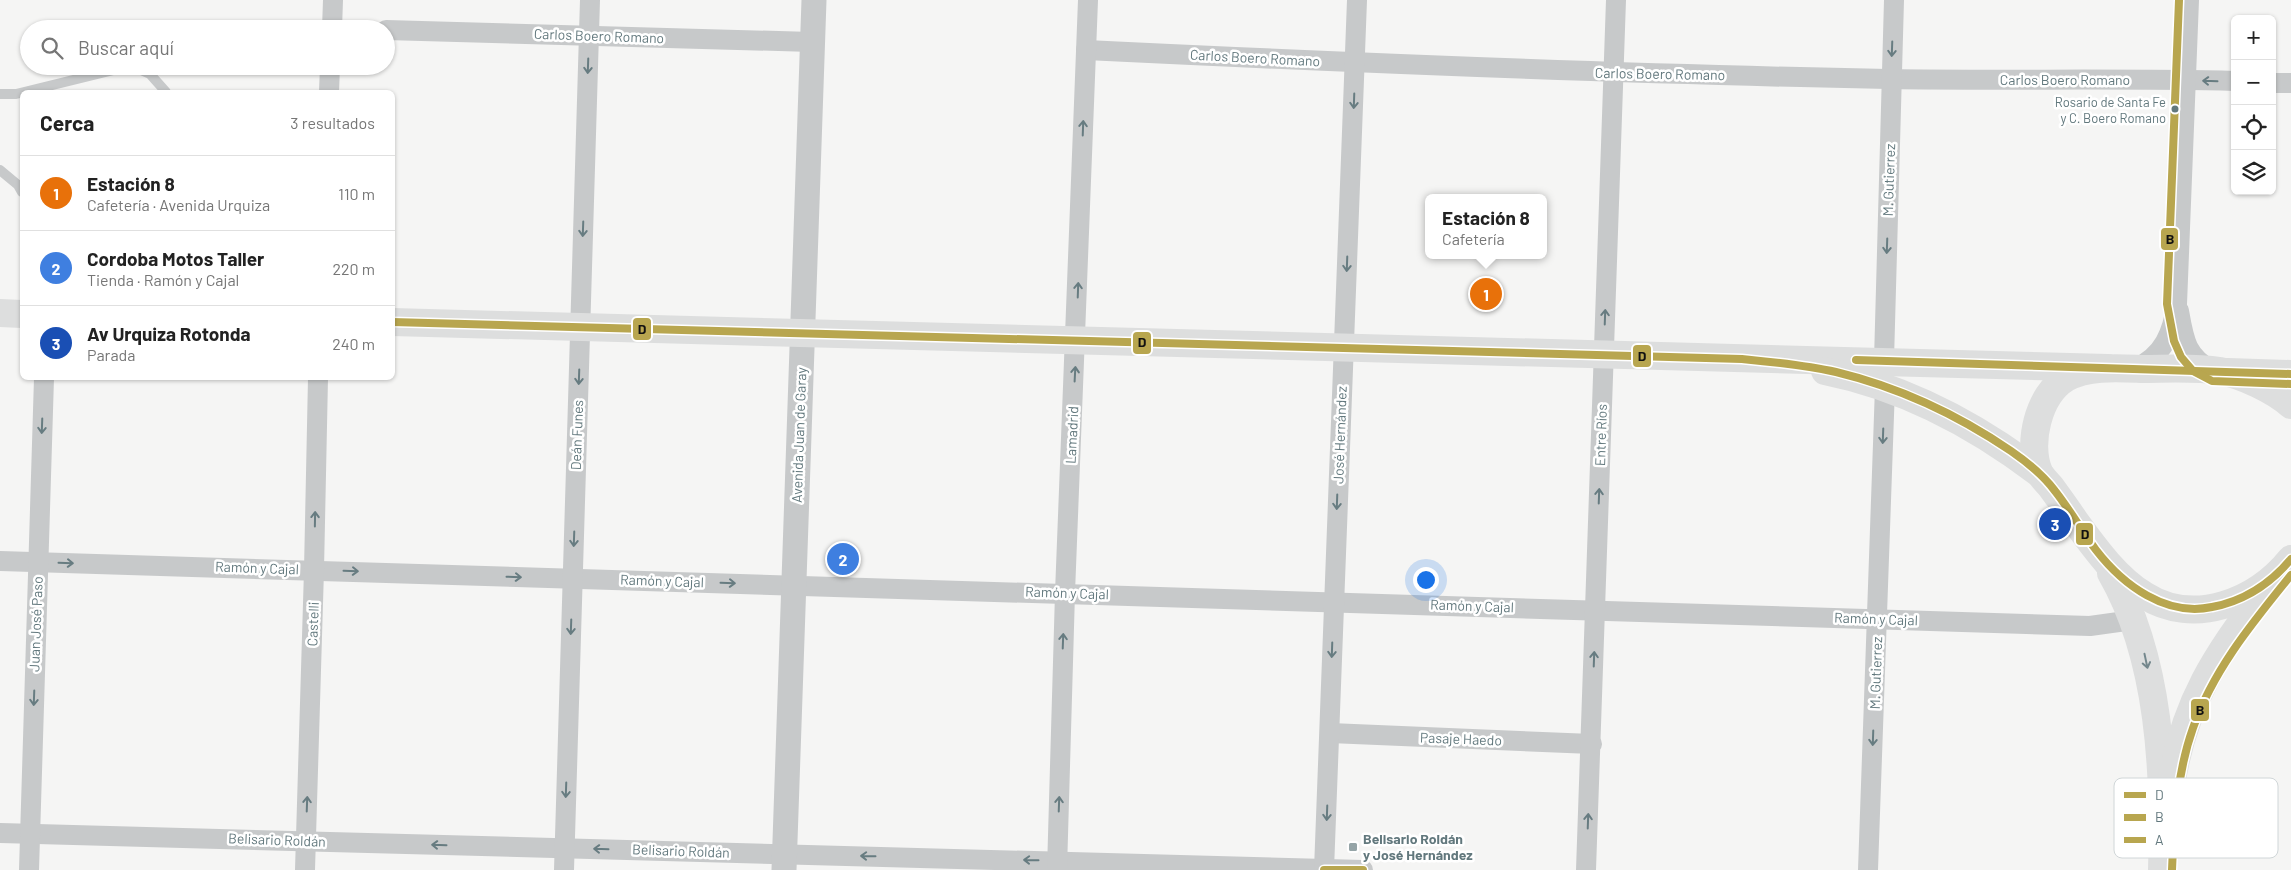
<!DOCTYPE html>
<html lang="es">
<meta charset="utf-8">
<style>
:root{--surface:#fff;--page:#f6f6f6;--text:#222;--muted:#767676;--line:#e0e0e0;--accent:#565c5e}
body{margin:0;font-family:Barlow,sans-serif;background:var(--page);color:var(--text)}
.controls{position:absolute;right:15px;top:15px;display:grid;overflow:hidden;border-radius:8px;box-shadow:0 1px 4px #0004}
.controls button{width:45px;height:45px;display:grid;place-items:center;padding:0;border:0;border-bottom:1px solid var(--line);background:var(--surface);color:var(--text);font:25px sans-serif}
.you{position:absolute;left:1425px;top:579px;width:18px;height:18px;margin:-12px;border:4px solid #fff;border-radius:50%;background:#1a73e8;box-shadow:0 0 0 8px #1a73e833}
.badge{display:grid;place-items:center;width:32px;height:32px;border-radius:50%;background:var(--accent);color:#fff;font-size:16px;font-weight:700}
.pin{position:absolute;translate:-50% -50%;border:2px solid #fff;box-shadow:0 1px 5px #0006}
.popup{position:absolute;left:1425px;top:194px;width:122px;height:65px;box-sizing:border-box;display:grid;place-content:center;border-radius:8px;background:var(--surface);filter:drop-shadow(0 1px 4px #0005);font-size:16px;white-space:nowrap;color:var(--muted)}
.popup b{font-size:19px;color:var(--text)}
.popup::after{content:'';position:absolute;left:50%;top:100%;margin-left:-10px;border:10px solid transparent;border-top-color:var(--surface)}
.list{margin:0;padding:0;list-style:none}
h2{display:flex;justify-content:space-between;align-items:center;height:65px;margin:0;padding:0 20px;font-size:21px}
h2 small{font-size:16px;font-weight:400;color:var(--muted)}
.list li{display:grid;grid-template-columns:32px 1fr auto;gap:15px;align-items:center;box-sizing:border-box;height:75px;padding:0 20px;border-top:1px solid var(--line)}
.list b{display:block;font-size:19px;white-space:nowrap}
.list p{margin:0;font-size:16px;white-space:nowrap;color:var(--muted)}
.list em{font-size:16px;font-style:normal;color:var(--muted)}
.icon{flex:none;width:28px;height:28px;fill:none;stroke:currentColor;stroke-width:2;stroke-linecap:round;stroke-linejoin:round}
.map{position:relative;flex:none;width:2291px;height:870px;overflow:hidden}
.search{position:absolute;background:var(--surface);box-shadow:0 1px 4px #0004;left:20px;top:20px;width:375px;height:55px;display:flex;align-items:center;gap:12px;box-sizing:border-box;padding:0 18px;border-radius:28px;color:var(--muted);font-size:19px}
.panel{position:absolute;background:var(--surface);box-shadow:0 1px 4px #0004;left:20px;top:90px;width:375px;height:290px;border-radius:8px}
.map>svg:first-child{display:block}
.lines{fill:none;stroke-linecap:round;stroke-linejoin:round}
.service{stroke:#c7c9ca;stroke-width:10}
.minor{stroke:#c7c9ca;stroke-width:20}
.tertiary{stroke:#c7c9ca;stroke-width:25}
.secondary{stroke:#dddede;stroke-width:28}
.primary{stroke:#dddede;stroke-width:28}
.bus-1-casing{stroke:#fff;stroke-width:11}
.bus-2-casing{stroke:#fff;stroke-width:11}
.bus-3-casing{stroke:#fff;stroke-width:11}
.bus-1{stroke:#b8a64f;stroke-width:8}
.bus-2{stroke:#b8a64f;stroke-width:8}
.bus-3{stroke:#b8a64f;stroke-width:8}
.oneway{stroke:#677c81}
.oneway2{stroke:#74878c}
.bus-dot{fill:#62787d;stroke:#fff;stroke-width:2}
.poi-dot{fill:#95a4a7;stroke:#fff;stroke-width:2}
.labels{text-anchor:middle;stroke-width:5;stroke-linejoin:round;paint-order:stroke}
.bus-label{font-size:13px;fill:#62787d;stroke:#fff;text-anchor:end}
.street-label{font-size:14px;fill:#62787d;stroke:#fff}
.poi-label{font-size:14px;font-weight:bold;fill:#62787d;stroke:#fff;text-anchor:start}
.key{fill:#fff;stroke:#d0d6d8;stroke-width:1}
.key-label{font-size:14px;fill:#62787d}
.line-badge{stroke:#fff;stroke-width:2}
.pale-badge-label{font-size:14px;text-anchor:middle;font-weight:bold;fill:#111}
</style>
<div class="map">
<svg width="2291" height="870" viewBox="0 0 2291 870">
<rect width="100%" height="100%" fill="#f5f5f4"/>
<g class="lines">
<g class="service">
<polyline points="132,66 150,74 166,92"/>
<polyline points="0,94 16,94 130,66"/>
<polyline points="0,170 18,185 22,192"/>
</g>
<g class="minor">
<polyline points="332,29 333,0"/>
<polyline points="386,30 812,42"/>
<path d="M1086,50C1353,63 1620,74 1888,79C2004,81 2119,78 2235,81"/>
<polyline points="2272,83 2291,83"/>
<polyline points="329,92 330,66"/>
<path d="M2179,311C2184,340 2186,356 2213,371"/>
<polyline points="1884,360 1894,0"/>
<path d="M2136,368C2164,355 2172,333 2177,304L2189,0"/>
<polyline points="0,561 2090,626 2133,620"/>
<polyline points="1330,733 1592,744"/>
<polyline points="0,833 1363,870"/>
<polyline points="29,870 44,378"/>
<polyline points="305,870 314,570 318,378"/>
<polyline points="564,870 590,0"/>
<polyline points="1057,870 1065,593 1088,0"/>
<polyline points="1324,870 1357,0"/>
<polyline points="1586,870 1616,0"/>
<polyline points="1868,870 1885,387"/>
</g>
<polyline class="tertiary" points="784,870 814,0"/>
<polyline class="secondary" points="2228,372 2291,374"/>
<g class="primary">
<polyline points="0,313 22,314"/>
<polyline points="392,322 2108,368"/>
<path d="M1825,371C1905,387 1976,425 2040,474"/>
<path d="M2291,405C2274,390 2242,375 2220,371C2194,367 2166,369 2141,369C2117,368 2088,366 2066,378C2038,395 2027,444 2039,472C2042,478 2047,482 2051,487C2059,498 2067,509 2075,521C2094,547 2116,578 2144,595C2194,627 2256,602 2291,559"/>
<path d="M2111,573C2160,658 2165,774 2162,870"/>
<path d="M2171,786C2183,705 2217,652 2267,589"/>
</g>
<defs>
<g id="bus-1">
<path d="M392,322L1742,359C1773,362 1805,365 1836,372C1898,387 1958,415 2011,451C2027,462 2043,475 2055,491C2070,510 2082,531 2096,550C2123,585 2166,617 2212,607C2244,601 2270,584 2291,559"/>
<polyline points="1856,360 2291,374"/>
</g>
<g id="bus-2">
<polyline points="2179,0 2167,304 2174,341 2181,357 2193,371 2212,381 2291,384"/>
<path d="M2172,870C2174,822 2177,773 2193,728C2213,670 2253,622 2291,575"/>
</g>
<polyline id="bus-3" points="1324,870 1363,870"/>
</defs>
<use href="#bus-1" class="bus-1-casing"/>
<use href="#bus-2" class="bus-2-casing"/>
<use href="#bus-3" class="bus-3-casing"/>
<use href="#bus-1" class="bus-1"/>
<use href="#bus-2" class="bus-2"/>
<use href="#bus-3" class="bus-3"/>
</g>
<defs><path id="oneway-shaft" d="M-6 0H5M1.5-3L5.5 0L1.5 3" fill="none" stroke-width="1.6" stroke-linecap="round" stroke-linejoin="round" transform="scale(1.25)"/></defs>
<g class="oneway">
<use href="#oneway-shaft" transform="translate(1892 49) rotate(92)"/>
<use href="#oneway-shaft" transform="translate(588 66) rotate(92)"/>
<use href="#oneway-shaft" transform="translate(2210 81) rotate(-178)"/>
<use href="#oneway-shaft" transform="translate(1354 101) rotate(92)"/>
<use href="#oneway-shaft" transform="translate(1083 128) rotate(-88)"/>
<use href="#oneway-shaft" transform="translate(583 229) rotate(92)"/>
<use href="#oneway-shaft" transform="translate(1887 246) rotate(92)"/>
<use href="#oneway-shaft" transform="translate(1347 264) rotate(92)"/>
<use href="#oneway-shaft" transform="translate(1078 290) rotate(-88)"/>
<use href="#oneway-shaft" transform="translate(1605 317) rotate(-88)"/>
<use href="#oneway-shaft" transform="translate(1075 374) rotate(-87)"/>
<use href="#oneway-shaft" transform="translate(579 377) rotate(92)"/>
<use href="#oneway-shaft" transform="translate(42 426) rotate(92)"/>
<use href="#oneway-shaft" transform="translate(1883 436) rotate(92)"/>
<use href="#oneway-shaft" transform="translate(1599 496) rotate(-88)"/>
<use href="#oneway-shaft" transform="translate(1337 502) rotate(92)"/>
<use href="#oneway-shaft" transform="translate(315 519) rotate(-89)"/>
<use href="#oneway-shaft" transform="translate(574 539) rotate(92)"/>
<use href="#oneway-shaft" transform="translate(66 563) rotate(2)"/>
<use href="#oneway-shaft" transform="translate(351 571) rotate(2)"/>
<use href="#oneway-shaft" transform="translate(514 577) rotate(2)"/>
<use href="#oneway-shaft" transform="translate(728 583) rotate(2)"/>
<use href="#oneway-shaft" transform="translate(571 627) rotate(92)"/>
<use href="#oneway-shaft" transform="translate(1063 641) rotate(-88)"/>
<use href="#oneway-shaft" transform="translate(1332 650) rotate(92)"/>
<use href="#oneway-shaft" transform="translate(1594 659) rotate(-88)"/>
<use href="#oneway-shaft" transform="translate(34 698) rotate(92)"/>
<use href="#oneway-shaft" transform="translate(1873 738) rotate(92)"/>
<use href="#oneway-shaft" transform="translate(566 790) rotate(92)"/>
<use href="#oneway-shaft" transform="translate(307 804) rotate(-88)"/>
<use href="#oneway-shaft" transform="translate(1059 804) rotate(-88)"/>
<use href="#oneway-shaft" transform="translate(1327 813) rotate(92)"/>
<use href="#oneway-shaft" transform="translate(1588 821) rotate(-88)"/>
<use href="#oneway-shaft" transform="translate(439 845) rotate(-178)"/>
<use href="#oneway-shaft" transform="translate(601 849) rotate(-178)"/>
<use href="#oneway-shaft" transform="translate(868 856) rotate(-179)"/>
<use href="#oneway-shaft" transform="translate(1031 860) rotate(-179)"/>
</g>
<use class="oneway2" href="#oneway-shaft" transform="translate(2146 661) rotate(78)"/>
<circle class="bus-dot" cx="2175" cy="109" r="4.5"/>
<rect class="poi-dot" x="1348" y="842" width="10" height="10" rx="2.5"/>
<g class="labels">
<g class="bus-label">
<text x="2166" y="107">Rosario de Santa Fe<tspan x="2166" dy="16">y C. Boero Romano</tspan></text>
</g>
<g class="street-label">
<text transform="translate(599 36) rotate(2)" y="5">Carlos Boero Romano</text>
<text transform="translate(1255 58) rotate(3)" y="5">Carlos Boero Romano</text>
<text transform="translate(1660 74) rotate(1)" y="5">Carlos Boero Romano</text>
<text x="2065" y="85">Carlos Boero Romano</text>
<text transform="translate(1889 180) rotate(-88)" y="5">M. Gutierrez</text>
<text transform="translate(577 435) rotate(-88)" y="5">Deán Funes</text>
<text transform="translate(799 435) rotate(-88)" y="5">Avenida Juan de Garay</text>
<text transform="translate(1072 435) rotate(-87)" y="5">Lamadrid</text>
<text transform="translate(1340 435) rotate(-88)" y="5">José Hernández</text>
<text transform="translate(1601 435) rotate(-88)" y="5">Entre Ríos</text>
<text transform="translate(257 568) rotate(2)" y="5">Ramón y Cajal</text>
<text transform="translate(662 581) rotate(2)" y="5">Ramón y Cajal</text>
<text transform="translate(1067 593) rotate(2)" y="5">Ramón y Cajal</text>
<text transform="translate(1472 606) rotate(2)" y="5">Ramón y Cajal</text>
<text transform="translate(1876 619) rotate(2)" y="5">Ramón y Cajal</text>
<text transform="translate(36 624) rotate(-88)" y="5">Juan José Paso</text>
<text transform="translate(313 624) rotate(-88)" y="5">Castelli</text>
<text transform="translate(1876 673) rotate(-88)" y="5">M. Gutierrez</text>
<text transform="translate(1461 739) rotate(2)" y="5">Pasaje Haedo</text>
<text transform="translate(277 840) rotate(2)" y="5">Belisario Roldán</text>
<text transform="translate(681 851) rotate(2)" y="5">Belisario Roldán</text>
</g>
<g class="poi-label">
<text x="1363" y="844">Belisario Roldán<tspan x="1363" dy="16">y José Hernández</tspan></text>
</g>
</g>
<rect x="2114" y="778" width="164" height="80" rx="8" class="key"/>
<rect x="2124" y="792" width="22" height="6" fill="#b8a64f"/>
<rect x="2124" y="814" width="22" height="7" fill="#b8a64f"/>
<rect x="2124" y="837" width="22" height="6" fill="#b8a64f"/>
<g class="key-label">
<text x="2155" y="800">D</text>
<text x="2155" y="822">B</text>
<text x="2155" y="845">A</text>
</g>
<g class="line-badge">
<rect x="2160" y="227" width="19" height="24" rx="5" fill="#b8a64f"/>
<rect x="632" y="317" width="20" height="24" rx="5" fill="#b8a64f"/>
<rect x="1132" y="331" width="20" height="24" rx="5" fill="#b8a64f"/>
<rect x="1632" y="344" width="20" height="24" rx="5" fill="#b8a64f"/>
<rect x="2075" y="522" width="19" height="24" rx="5" fill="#b8a64f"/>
<rect x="2190" y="698" width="20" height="24" rx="5" fill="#b8a64f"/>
</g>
<g class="pale-badge-label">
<text x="2170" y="244">B</text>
<text x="642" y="334">D</text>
<text x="1142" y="347">D</text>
<text x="1642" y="361">D</text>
<text x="2085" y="539">D</text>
<text x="2200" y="715">B</text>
</g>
</svg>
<div class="controls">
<button>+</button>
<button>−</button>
<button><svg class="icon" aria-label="locate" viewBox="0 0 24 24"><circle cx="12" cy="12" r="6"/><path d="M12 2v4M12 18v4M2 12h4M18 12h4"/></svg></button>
<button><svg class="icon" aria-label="layers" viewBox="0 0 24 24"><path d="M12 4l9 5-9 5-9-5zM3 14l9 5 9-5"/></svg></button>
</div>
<div class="you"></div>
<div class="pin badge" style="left:1486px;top:294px;background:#e8710a">1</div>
<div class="popup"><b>Estación 8</b>Cafetería</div>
<div class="pin badge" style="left:843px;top:559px;background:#3f7fe0">2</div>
<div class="pin badge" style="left:2055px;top:524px;background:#1a4fb4">3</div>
<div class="search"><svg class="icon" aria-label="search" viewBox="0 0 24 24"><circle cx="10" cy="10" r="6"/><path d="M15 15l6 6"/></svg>Buscar aquí</div>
<section class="panel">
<h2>Cerca<small>3 resultados</small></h2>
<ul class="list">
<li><span class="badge" style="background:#e8710a">1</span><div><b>Estación 8</b><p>Cafetería · Avenida Urquiza</p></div><em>110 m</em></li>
<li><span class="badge" style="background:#3f7fe0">2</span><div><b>Cordoba Motos Taller</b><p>Tienda · Ramón y Cajal</p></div><em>220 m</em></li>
<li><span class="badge" style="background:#1a4fb4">3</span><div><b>Av Urquiza Rotonda</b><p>Parada</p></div><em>240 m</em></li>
</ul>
</section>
</div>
